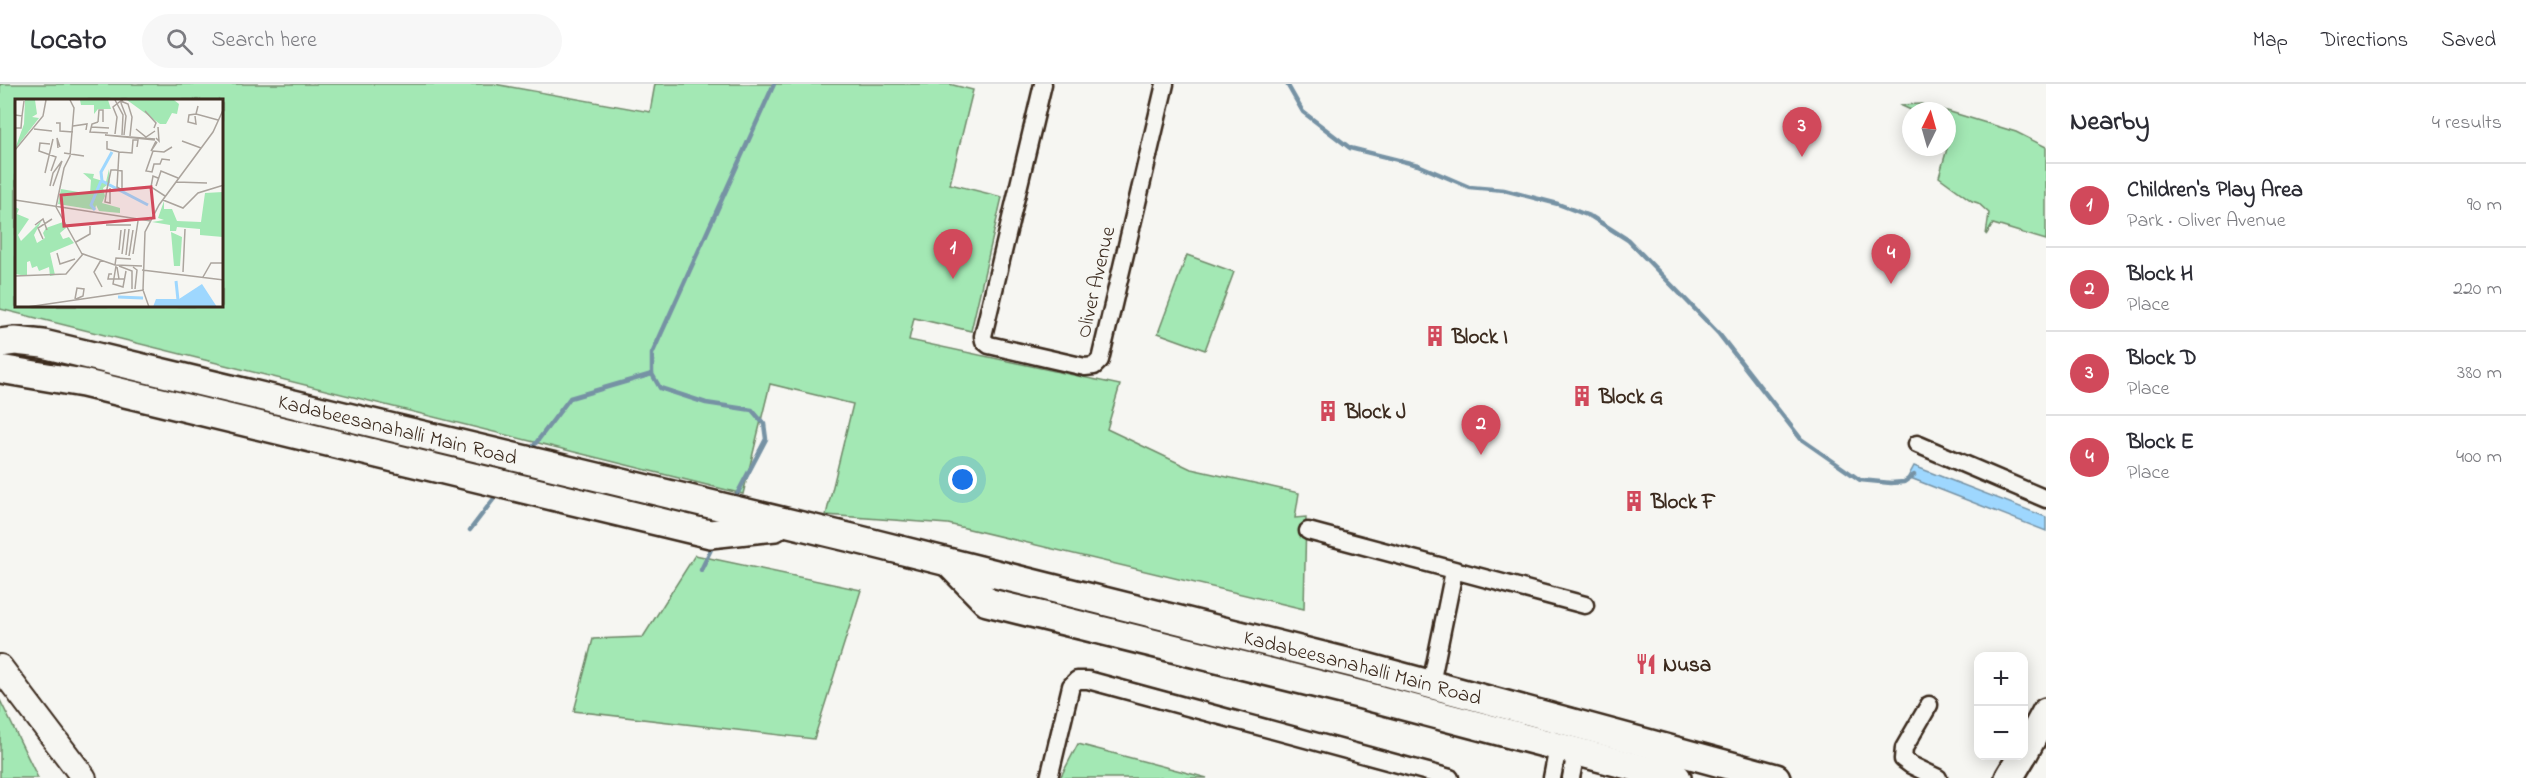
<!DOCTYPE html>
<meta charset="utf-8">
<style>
:root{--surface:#fff;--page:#f7f7f7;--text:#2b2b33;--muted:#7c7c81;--line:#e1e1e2;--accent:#d1495b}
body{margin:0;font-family:"Indie Flower",sans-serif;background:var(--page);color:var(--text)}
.controls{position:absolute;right:18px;bottom:18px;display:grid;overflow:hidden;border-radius:12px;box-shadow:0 3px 15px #0003}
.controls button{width:54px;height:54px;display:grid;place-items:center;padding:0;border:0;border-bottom:2px solid var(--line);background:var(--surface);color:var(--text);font:30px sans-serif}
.compass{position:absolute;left:1902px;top:18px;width:54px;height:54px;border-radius:50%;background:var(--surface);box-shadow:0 3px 15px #0003;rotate:5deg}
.you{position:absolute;left:963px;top:396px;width:21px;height:21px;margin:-15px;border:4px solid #fff;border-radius:50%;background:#1a73e8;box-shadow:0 0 0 9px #1a73e833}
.badge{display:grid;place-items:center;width:39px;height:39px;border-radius:50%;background:var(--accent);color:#fff;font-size:20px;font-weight:700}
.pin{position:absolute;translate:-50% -50px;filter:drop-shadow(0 2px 3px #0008)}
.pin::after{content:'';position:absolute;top:32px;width:21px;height:18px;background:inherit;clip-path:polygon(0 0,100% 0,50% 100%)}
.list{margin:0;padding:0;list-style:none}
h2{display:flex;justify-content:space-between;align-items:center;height:78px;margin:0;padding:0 24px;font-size:26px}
h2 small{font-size:20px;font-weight:400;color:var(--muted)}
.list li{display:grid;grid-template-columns:39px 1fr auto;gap:18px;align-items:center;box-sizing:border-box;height:84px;padding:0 24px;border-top:2px solid var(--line)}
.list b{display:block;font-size:22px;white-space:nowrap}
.list p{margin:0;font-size:20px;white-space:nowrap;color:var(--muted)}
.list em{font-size:20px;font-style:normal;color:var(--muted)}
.icon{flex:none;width:33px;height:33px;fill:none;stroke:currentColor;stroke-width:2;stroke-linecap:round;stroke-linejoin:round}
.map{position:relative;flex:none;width:2046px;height:694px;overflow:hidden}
header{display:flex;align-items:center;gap:36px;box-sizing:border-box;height:84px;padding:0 30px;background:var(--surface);border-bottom:2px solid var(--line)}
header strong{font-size:28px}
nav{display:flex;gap:33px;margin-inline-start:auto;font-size:21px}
.search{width:420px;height:54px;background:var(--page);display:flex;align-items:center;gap:15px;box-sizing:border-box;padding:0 21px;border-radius:33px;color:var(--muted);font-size:22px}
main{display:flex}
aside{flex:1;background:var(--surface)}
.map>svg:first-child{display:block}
.green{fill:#a3e8b4;stroke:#6f8969;stroke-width:1.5;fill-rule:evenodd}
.water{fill:#9ed7fe;stroke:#7692a4;stroke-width:1.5}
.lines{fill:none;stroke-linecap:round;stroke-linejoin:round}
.stream{stroke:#7692a4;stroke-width:4.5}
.street-casing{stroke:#3b2a1e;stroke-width:21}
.secondary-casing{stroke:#3b2a1e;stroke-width:28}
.primary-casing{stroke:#3b2a1e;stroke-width:32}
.street{stroke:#f6f6f2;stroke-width:16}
.secondary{stroke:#f6f6f2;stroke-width:24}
.primary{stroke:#f6f6f2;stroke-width:27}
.labels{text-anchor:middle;stroke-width:4.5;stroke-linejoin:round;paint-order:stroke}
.street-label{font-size:21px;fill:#3b2a1e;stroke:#f6f6f2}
.poi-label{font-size:21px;font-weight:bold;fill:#3b2a1e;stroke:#f6f6f2;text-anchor:start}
.inset-river{fill:none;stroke:#9ed7fe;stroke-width:3}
.inset-road{fill:none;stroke:#aba49d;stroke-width:1.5}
.view{fill:#d1495b;fill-opacity:0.15;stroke:#d1495b;stroke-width:3}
.inset-edge{fill:none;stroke:#3b2a1e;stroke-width:3}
</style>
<header>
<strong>Locato</strong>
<div class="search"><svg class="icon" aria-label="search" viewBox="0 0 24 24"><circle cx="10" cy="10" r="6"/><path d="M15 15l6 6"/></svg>Search here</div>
<nav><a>Map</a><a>Directions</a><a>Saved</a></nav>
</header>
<main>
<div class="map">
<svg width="2046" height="694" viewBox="0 0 2046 694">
<rect width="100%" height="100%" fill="#f6f6f2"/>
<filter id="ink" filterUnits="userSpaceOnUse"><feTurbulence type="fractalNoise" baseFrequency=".0167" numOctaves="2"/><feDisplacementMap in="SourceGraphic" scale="12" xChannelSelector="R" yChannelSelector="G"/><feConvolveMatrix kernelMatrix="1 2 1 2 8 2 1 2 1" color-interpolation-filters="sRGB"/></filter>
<g filter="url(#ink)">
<g class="green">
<path d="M0,0H494L650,28L655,0H949L973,6L950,100L1002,113L971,247L914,234L909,256L1120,301L1107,345L1191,385L1299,409L1295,434L1306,433L1304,525L948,440L826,431L853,320L770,300L743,410L0,225ZM16,16H222V222H16Z"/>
<polygon points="1921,20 1946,27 1913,27 1900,21"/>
<polygon points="1947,27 2016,48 2046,63 2046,156 1993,140 1986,151 1989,129 1978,119 1972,117 1939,93 1952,47 1947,43"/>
<polygon points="1187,171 1234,188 1205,266 1158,249"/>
<polygon points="695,471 861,506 814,655 574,627 593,555 643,553"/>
<polygon points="0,616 38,694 0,694"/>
<polygon points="1078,660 1207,694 1060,694"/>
</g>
<polygon class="water" points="1914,382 2046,433 2046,447 1908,393"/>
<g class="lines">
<g class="stream">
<polyline points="1287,0 1303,28 1350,64 1418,81 1469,103 1504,106 1558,120 1592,133 1628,156 1719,250 1801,355 1860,396 1891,399 1904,398 1914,391"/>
<polyline points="529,368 570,314 652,290"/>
<polyline points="734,416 766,355 764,340 752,326 706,319 660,304 652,290 652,270 774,0"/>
<polyline points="470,446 499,408"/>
<polyline points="701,486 714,459"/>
</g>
<defs>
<g id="street">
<polyline points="1043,0 983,252 984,257 989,261 1085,283 1094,282 1100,276 1165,0"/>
<polyline points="1917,360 2046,415"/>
<polyline points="1308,447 1585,521"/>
<polyline points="1431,600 1454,487"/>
<polyline points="1929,621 1904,664 1903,675 1911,681 1938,694"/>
<polyline points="1049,694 1071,602 1077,596 1088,596 1450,694"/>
<polyline points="1552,694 1558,663"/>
<polyline points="1571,694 1576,668"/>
</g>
<polyline id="secondary" points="0,583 84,694"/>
<g id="primary">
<path id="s1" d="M0,259L15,257L43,260L856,455L1359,581L1776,694"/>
<polyline points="0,285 83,299 710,450 775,443"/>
<polyline points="949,479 987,518 1358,610 1677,694"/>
<polyline points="2024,669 2046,628"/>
<polyline points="2009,694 2022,672"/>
</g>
</defs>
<use href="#street" class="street-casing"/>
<use href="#secondary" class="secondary-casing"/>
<use href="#primary" class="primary-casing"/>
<use href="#street" class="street"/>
<use href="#secondary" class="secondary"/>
<use href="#primary" class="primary"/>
</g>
</g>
<defs>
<symbol id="building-bare" viewBox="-9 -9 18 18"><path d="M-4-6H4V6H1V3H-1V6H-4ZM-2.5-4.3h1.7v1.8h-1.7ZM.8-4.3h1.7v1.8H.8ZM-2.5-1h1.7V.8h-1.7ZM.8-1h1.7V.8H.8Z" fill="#d1495b" stroke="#f6f6f2" stroke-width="2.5" paint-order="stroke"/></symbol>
<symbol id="restaurant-bare" viewBox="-9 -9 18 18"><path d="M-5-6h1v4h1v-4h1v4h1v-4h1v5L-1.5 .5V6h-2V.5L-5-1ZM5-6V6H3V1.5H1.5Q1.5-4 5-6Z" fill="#d1495b" stroke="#f6f6f2" stroke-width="2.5" paint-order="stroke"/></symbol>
</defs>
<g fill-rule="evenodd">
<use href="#building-bare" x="1420" y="237" width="30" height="30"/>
<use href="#building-bare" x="1567" y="297" width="30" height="30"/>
<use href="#building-bare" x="1313" y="312" width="30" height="30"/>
<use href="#building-bare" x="1619" y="402" width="30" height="30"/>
<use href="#restaurant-bare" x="1631" y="565" width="30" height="30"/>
</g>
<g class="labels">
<g class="street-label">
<text transform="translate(1095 198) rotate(-77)" y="7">Oliver Avenue</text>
<text dy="7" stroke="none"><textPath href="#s1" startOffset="408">Kadabeesanahalli Main Road</textPath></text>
<text dy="7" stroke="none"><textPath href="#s1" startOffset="1402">Kadabeesanahalli Main Road</textPath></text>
</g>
<g class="poi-label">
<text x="1452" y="259">Block I</text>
<text x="1599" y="319">Block G</text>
<text x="1345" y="334">Block J</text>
<text x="1651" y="424">Block F</text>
<text x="1663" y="587">Nusa</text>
</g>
</g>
<g transform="translate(15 15)">
<rect width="208" height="208" fill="#f6f6f2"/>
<path d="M10,1H20L22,15L17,18L24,19L0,50L9,25ZM65,1H93L96,10H83L79,15V6H66ZM112,1H159L164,5L162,15L157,14L151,25H145ZM94,70L95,84L88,89L90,97L87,104L105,109V114L84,112L81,106L80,111L43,105L46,90L75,95L76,81L68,74L79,75L78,79L91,83ZM208,93V138L185,136V130L162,128L161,132H155V126L137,123L149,121L143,119L149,102V110H157L162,122L186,123L190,94ZM0,108L4,110L2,115L14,120L3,136L6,142L27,121L19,136L22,144L30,139L28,134L31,129L48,123L51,129L45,134L48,140L54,138L59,144L35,154L40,176L35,177L34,168L24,172L22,167L17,169L15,162L12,163V177L0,175ZM156,133L167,138L165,167H159Z" fill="#a3e8b4"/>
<path d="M187,185L202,208H138L141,200H164Z" fill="#9ed7fe"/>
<path class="inset-river" d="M97,53L86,73L87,82L133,106M80,111L76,106L86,82M161,182L163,201M103,198L128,199"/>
<path class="inset-road" d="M55,1L59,9L55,57L49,69L41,108L67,155M100,1L108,16L107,36M108,3L113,5L117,18L115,37M106,4L111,17L109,36M183,7L181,15L203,21M130,12L141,24L139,29M0,16L7,17L9,2M180,17L181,25L173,23L174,16L181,15M83,23L77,25L75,33L93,34M83,23L84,11H88V23M41,24H45V32L58,33M58,27L72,25L71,31M76,28L94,29M0,29H6L7,17M19,30L37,32M121,30L131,38L140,32M100,35L102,18L98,8L103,4L107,1L108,3H105M141,39L144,42L143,28M140,41L90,36L140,40M92,42V50L104,53L117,54L118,41H123L122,48M141,42L136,52L142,43M167,42L186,49M35,45L25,44L24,52L41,58L36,72M43,49L42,39L45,48M0,51L28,17L31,1M104,53L102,88L107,91M49,54L69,57M155,61L147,60L145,65H139L137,73L131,72L138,52L149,53L157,48M101,71L107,72V91M30,74L38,40M143,79L138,77L136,88L150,97M161,83L192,84M35,87L38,74L47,62M38,87L47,62M141,87L146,72L163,79M95,89V104L90,103L92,90L96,71H101M0,101L136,122M148,101L168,109L183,94L209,86M20,126L28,120L32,131M91,126H116M28,140L23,129L37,120M61,143L75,135V127M104,151L106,131M42,154L45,165L60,160M107,155L110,130M118,155L123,122M111,156L114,130M114,157L118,131M86,161L79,173L87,188M100,166L101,159L116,160M101,167L98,185L108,188L111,172M104,167L117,172V190M102,168L104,180H110M118,168L122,171L120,190M127,171L209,181M168,173L170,130M97,175H94L93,180H104M0,177L51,175L68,155L100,166L127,167M188,178L196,164H209M60,200L62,189L69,190L68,197L61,200M12,208L129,191M134,208L128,191L130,133L144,106L198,33L209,9"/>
<path class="view" d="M136,88L139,119L49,127L46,96Z"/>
<rect width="208" height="208" class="inset-edge"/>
</g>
</svg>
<div class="controls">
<button>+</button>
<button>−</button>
</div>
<svg class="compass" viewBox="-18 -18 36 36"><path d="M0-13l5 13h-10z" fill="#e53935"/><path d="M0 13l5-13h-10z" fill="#7c7c81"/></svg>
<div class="you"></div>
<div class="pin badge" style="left:953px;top:195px">1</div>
<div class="pin badge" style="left:1481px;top:371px">2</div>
<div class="pin badge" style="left:1802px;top:73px">3</div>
<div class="pin badge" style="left:1891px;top:200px">4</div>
</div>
<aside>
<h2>Nearby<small>4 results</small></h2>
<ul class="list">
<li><span class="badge">1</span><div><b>Children's Play Area</b><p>Park · Oliver Avenue</p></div><em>90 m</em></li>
<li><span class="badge">2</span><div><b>Block H</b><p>Place</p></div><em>220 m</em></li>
<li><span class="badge">3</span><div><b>Block D</b><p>Place</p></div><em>380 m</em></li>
<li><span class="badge">4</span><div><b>Block E</b><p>Place</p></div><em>400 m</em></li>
</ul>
</aside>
</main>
